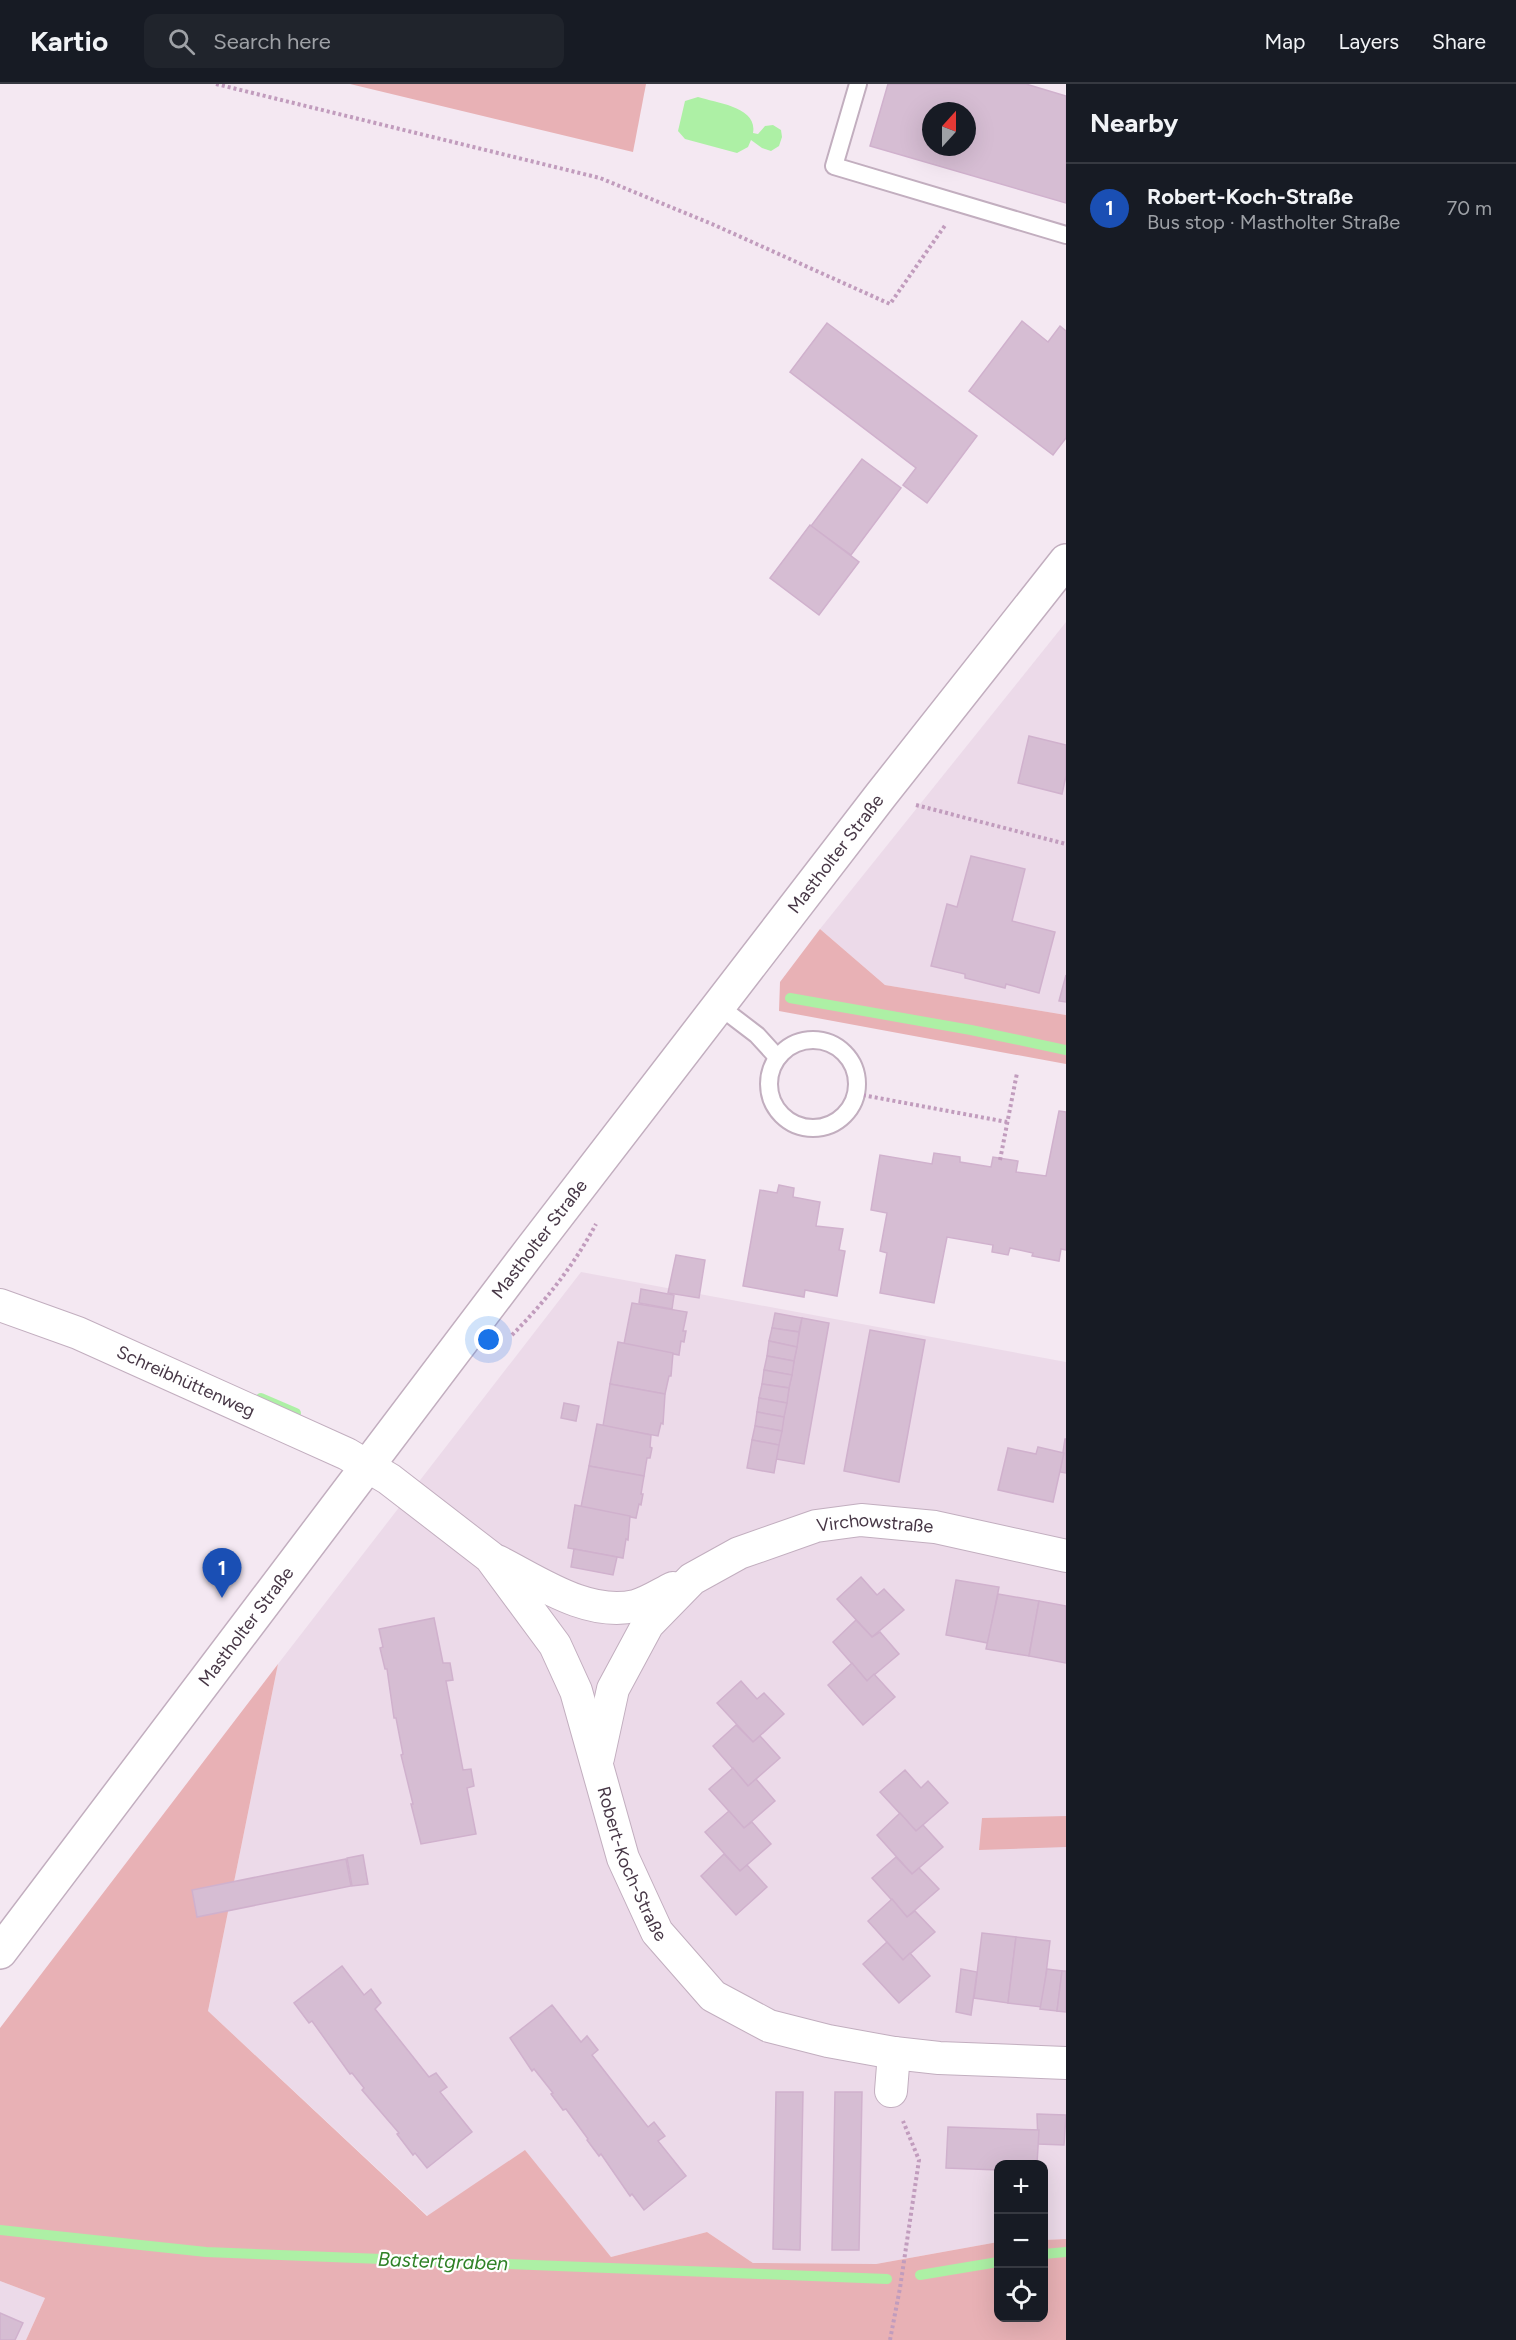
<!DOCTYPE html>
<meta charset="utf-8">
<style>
:root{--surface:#171b24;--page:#20242c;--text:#f1f3f6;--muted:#9ea1a6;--line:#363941;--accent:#db2777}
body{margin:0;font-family:Figtree,sans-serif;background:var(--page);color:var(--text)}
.controls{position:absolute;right:18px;bottom:18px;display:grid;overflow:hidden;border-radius:12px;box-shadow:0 6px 24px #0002}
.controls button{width:54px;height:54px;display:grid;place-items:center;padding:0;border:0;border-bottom:2px solid var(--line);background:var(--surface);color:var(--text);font:30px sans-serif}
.compass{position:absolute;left:922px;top:18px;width:54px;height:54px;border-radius:50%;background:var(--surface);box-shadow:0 6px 24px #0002;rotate:21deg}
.you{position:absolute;left:489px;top:1256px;width:21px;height:21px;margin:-15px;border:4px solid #fff;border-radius:50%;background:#1a73e8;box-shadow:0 0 0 9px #1a73e833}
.badge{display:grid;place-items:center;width:39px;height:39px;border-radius:50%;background:var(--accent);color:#fff;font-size:20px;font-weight:700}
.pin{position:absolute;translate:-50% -50px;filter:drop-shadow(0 2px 3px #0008)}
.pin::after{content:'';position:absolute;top:32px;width:21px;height:18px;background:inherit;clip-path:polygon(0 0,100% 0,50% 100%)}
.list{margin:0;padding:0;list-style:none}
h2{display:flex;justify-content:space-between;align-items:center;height:78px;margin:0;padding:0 24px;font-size:26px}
h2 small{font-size:20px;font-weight:400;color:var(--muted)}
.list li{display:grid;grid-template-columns:39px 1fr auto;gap:18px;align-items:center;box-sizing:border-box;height:90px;padding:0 24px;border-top:2px solid var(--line)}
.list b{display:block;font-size:22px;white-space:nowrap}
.list p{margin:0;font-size:20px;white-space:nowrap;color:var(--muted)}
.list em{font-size:20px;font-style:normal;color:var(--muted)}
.icon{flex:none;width:33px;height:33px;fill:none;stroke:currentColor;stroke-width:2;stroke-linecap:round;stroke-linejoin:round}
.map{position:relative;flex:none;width:1066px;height:2256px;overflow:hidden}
header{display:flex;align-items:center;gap:36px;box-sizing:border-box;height:84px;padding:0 30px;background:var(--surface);border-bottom:2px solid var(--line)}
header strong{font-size:28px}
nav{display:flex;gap:33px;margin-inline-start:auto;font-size:21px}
.search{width:420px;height:54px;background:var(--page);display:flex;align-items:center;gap:15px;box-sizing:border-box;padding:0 21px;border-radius:12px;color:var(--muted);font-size:22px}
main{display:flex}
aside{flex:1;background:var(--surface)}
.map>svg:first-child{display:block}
.residential{fill:#ecdae9}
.green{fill:#e8b1b5}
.water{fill:#adf0a5}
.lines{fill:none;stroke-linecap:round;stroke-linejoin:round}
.stream{stroke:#adf0a5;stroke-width:10}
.building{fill:#d6bdd3;stroke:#d0b1cd;stroke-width:1.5;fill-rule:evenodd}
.service-casing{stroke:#c2aebf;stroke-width:20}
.minor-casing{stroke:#c2aebf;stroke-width:34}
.tertiary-casing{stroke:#c2aebf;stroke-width:36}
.path{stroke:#c19cbd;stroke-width:4;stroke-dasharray:3 3;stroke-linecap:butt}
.service{stroke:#fff;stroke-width:16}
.minor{stroke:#fff;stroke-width:32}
.tertiary{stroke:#fff;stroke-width:33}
.labels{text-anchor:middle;stroke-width:4.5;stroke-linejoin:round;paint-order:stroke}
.street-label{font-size:18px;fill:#473746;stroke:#fff}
.water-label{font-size:20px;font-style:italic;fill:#308227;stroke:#fff}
</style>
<header>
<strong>Kartio</strong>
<div class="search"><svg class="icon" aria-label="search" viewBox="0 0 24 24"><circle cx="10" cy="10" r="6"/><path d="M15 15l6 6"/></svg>Search here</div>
<nav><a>Map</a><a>Layers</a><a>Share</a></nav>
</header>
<main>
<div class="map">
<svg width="1066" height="2256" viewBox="0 0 1066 2256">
<rect width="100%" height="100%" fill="#f4e8f2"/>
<g class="residential">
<polygon points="1066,538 1066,931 885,901 820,845"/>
<polygon points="581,1188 1066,1278 1066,2155 1044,2156 1044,2080 998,2080 998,2158 876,2180 753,2179 707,2148 611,2173 524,2067 428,2132 208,1927 278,1580"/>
<polygon points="0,2197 45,2214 26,2256 0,2256"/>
</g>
<g class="green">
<polygon points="350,0 646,0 633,68"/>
<polygon points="820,845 885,901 1066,931 1066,980 779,927 780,898"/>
<polygon points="278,1580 208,1927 427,2132 525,2066 611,2173 707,2148 753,2179 876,2180 998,2158 998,2234 1044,2234 1044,2156 1066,2155 1066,2256 26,2256 45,2214 0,2197 0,1944"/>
<polygon points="1066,1732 1066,1763 979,1766 982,1734"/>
</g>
<path class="water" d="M698,13C717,19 758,23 753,49L758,50L765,42L773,41L781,46L782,53L779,62L771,67L762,64L751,56L748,63L737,69L685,55L678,47L685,17Z"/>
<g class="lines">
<g class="stream">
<polyline points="790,914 971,946 1066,966"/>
<polyline points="261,1314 296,1329"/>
<polyline points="0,2146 206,2168 887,2195"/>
<polyline points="1044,2170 1066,2168"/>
<polyline points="920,2191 998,2178"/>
</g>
</g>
<g class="building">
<path d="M888,0H1026L1066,12V119L870,62ZM931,27H967V63H931Z"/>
<polygon points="1022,237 1048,258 1060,242 1066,247 1066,354 1053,371 969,307"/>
<polygon points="827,239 977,352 927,419 903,401 916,384 790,288"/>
<polygon points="862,375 901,404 851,471 811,442"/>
<polygon points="810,441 859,478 819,531 770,494"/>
<polygon points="1029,652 1066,661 1066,692 1062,710 1018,699"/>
<polygon points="971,772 1025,785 1012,837 1055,848 1039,909 1006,900 1005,904 965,894 965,890 931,882 947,820 957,823"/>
<polygon points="1066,891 1066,918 1059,917"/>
<polygon points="1059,1027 1066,1028 1066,1166 1061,1165 1059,1177 1032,1172 1033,1169 1010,1164 1008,1171 992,1168 993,1161 947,1153 934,1219 880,1209 887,1169 880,1167 887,1129 871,1126 880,1071 932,1080 934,1069 960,1073 960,1078 991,1083 993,1073 1018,1077 1016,1088 1046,1092"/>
<polygon points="779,1101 794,1104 793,1113 820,1118 816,1142 843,1145 839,1166 845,1167 837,1212 805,1206 804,1213 743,1202 760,1106 777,1109"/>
<polygon points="676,1171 705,1176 699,1214 668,1209"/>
<polygon points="641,1205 674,1211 672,1225 639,1219"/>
<polygon points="632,1219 687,1228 683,1247 686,1247 684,1258 681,1257 679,1271 624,1260"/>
<polygon points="775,1229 802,1234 799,1248 772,1244"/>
<polygon points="802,1234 829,1239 804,1380 776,1375"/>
<polygon points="772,1244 799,1248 797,1263 769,1257"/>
<polygon points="870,1246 925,1256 899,1398 844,1387"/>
<polygon points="769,1257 797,1263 794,1277 767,1272"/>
<polygon points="618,1258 673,1269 671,1292 669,1292 665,1310 610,1300"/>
<polygon points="767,1272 794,1277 792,1291 764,1286"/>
<polygon points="764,1286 792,1291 789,1304 762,1300"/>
<polygon points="610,1300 665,1310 663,1340 661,1339 658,1352 603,1342"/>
<polygon points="762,1300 789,1304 787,1319 759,1314"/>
<polygon points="759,1314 787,1319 784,1333 757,1328"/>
<polygon points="564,1319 579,1322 576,1337 561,1334"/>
<polygon points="757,1328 784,1333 782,1347 755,1342"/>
<polygon points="597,1340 651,1351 650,1363 652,1364 650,1374 647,1374 644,1392 589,1382"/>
<polygon points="755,1342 782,1347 779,1361 752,1356"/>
<polygon points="1065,1355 1066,1355 1066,1389 1060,1388"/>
<polygon points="752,1356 779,1361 774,1389 747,1384"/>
<polygon points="1038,1363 1064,1369 1053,1418 998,1406 1008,1364 1036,1370"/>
<polygon points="589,1382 644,1392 641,1410 643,1410 641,1421 639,1420 636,1434 581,1423"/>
<polygon points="575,1421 630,1432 628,1456 626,1455 623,1474 568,1464"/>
<polygon points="574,1465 617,1473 613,1491 571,1483"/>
<polygon points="861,1493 877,1511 884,1505 904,1526 872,1553 837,1515"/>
<polygon points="956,1496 999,1503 988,1559 946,1551"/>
<polygon points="998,1510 1039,1517 1029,1572 986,1565"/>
<polygon points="1039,1517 1066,1522 1066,1579 1029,1572"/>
<polygon points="434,1534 443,1579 450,1579 453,1596 446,1597 463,1686 471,1685 474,1702 467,1704 476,1750 421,1760 411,1720 413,1720 401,1671 403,1670 396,1634 394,1634 387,1585 385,1585 380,1564 383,1563 379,1545"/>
<polygon points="856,1536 872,1553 880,1548 899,1570 867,1597 833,1558"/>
<polygon points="852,1579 867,1597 874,1590 895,1613 863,1641 828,1601"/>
<polygon points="741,1597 757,1615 764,1609 784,1630 753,1658 717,1619"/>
<polygon points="736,1641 753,1658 760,1652 780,1674 748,1702 713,1662"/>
<polygon points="733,1684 748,1702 756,1695 775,1717 744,1744 709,1705"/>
<polygon points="905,1686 921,1704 928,1697 948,1719 916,1747 880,1708"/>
<polygon points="729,1727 744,1744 752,1738 771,1760 740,1787 705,1748"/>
<polygon points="900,1729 916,1747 923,1741 943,1763 912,1790 877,1751"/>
<polygon points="724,1770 740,1787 747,1781 767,1803 736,1831 701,1792"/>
<polygon points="363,1771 368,1800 352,1802 347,1774"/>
<polygon points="896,1773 912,1790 919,1784 939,1805 907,1833 872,1794"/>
<polygon points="346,1775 351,1802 197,1833 192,1806"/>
<polygon points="892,1815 907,1833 915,1827 935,1848 903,1876 868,1837"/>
<polygon points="982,1849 1016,1853 1008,1919 974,1914"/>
<polygon points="1016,1853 1050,1857 1042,1923 1008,1919"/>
<polygon points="887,1858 903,1876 910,1869 930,1892 899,1919 863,1880"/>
<polygon points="342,1882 364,1911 371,1905 381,1919 375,1925 429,1993 436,1989 447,2003 440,2008 472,2048 427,2084 415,2069 413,2071 397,2050 399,2049 362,2006 364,2004 352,1989 350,1990 312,1937 309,1939 294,1919"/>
<polygon points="961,1885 977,1888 971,1931 956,1928"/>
<polygon points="1047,1885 1062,1887 1057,1927 1040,1925"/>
<polygon points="1062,1887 1066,1887 1066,1928 1057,1927"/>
<polygon points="552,1921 581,1958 587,1952 598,1966 592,1971 648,2043 654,2038 665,2052 658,2057 686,2092 644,2126 632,2110 630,2112 601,2070 599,2072 587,2056 588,2055 566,2025 563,2026 551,2010 553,2009 534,1985 532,1987 510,1954"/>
<polygon points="776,2008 803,2008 800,2166 773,2165"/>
<polygon points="835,2008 862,2008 859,2166 832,2166"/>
<polygon points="1037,2030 1066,2031 1064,2061 1038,2060"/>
<polygon points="948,2043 1039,2046 1037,2080 998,2080 998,2086 946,2084"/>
<polygon points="0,2229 23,2239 15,2256 0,2256"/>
</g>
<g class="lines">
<defs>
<g id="service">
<polyline points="858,0 834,82 1066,151"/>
<polyline points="719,922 757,951 777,973"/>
<circle cx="813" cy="1000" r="44"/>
</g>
<g id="minor">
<path id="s1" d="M0,1221L78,1249L347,1370L389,1395L490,1473L555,1561L576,1607L623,1774L657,1848L713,1912L769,1942L828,1957L894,1969L939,1974L1066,1979"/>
<path d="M497,1477C537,1497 587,1533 635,1522C647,1519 661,1510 673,1504"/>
<path id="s2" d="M598,1674L613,1605L648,1540L692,1495L739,1469L816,1442L861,1436L935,1443L1066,1472"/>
<polyline points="891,2007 894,1969"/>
</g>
<g id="tertiary">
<path id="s3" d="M0,1868L530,1167L881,711L1066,477"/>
</g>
</defs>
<use href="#service" class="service-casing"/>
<use href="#minor" class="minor-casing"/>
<use href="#tertiary" class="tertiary-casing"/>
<g class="path">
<polyline points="216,0 600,94 712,140 890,220 946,140"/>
<polyline points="916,721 1066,760"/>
<polyline points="857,1010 1007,1038"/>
<polyline points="1000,1076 1017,989"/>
<path d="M512,1251C545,1218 574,1181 596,1140"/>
<polyline points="890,2256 900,2204 919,2076 903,2037"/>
</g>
<use href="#service" class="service"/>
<use href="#minor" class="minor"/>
<use href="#tertiary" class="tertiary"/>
</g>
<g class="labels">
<g class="street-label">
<text dy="6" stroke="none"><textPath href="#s3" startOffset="1380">Mastholter Straße</textPath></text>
<text dy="6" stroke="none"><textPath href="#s3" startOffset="894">Mastholter Straße</textPath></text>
<text dy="6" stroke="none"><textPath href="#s1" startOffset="201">Schreibhüttenweg</textPath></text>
<text dy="6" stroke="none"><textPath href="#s2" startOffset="402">Virchowstraße</textPath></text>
<text dy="6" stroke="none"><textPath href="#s3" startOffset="408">Mastholter Straße</textPath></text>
<text dy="6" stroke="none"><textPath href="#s1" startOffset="896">Robert-Koch-Straße</textPath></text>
</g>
<g class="water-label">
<text transform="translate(443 2177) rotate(2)" y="7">Bastertgraben</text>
</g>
</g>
</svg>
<div class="controls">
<button>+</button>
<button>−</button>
<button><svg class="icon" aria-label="locate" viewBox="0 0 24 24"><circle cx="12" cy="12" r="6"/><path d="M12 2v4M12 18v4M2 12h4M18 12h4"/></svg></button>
</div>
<svg class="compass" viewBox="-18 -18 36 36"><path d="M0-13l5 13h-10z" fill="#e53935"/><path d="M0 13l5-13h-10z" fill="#9ea1a6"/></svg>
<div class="you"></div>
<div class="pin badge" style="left:222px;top:1514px;background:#1a4fb4">1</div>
</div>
<aside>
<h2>Nearby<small></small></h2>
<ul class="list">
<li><span class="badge" style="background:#1a4fb4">1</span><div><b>Robert-Koch-Straße</b><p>Bus stop · Mastholter Straße</p></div><em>70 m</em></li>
</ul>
</aside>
</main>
